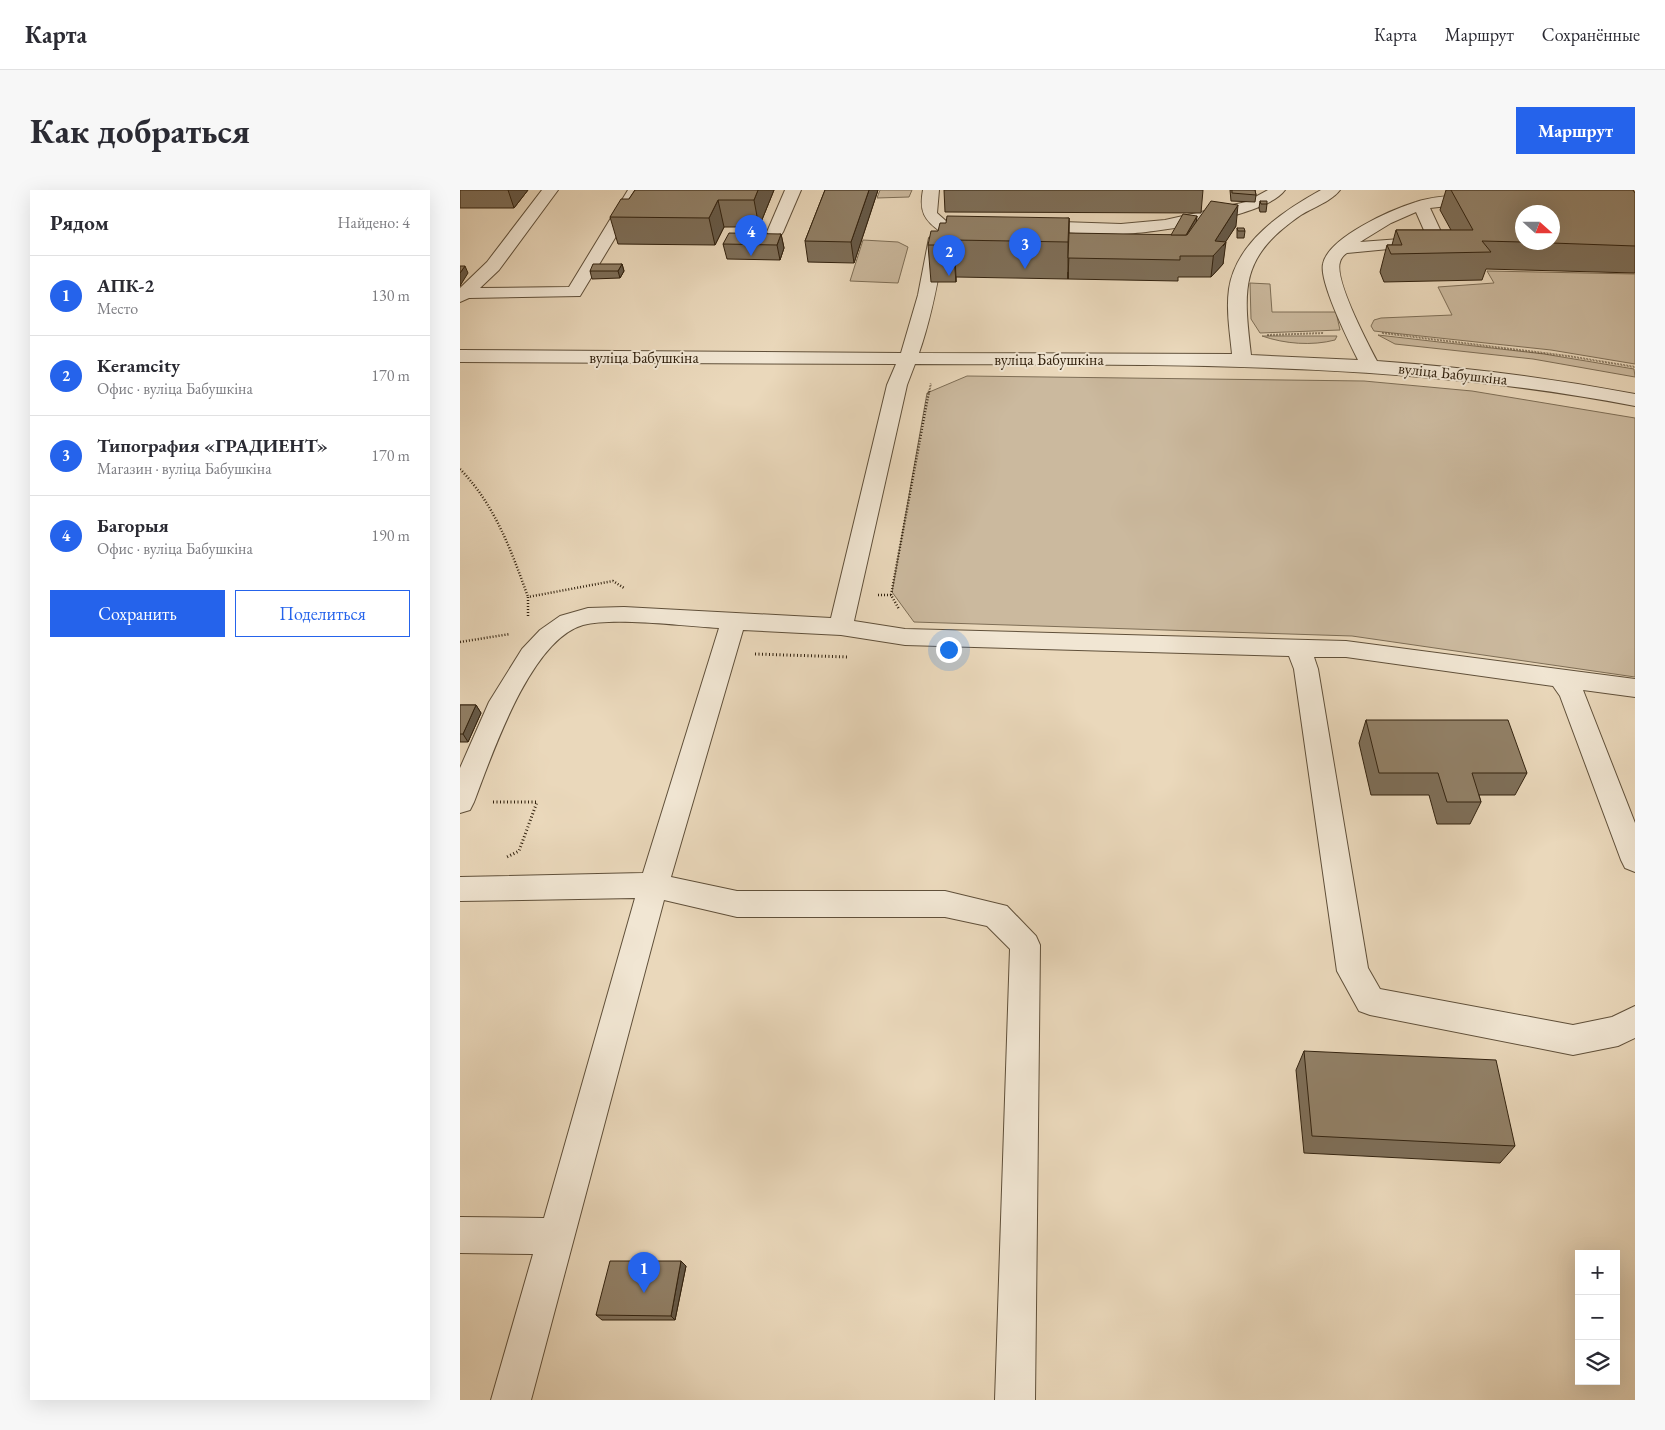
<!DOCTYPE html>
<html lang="ru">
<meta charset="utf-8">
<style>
:root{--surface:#fff;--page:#f7f7f7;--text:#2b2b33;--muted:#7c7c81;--line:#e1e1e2;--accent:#2563eb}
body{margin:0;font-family:"EB Garamond",serif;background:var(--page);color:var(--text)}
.controls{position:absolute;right:15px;bottom:15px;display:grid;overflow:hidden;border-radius:0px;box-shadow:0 5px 20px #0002}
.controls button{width:45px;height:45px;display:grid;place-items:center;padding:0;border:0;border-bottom:1px solid var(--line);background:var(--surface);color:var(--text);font:25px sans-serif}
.compass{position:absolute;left:1055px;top:15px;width:45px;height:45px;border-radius:50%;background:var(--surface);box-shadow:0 5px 20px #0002;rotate:111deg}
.you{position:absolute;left:488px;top:459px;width:18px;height:18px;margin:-12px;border:4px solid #fff;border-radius:50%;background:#1a73e8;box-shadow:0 0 0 8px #1a73e833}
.badge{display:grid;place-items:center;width:32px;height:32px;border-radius:50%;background:var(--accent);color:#fff;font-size:16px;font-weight:700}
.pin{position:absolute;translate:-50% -41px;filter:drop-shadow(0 1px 2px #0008)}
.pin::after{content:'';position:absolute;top:26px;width:18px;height:15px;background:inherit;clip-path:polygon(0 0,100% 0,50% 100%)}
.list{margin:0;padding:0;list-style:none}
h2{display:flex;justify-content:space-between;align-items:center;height:65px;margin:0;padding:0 20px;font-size:21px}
h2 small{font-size:16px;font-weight:400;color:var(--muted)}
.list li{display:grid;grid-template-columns:32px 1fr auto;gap:15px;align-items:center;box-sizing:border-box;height:80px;padding:0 20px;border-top:1px solid var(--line)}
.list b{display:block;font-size:19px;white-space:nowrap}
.list p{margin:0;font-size:16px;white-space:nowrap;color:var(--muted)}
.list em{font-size:16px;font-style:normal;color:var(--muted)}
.actions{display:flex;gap:10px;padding:15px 20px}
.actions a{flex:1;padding:11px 0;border:1px solid var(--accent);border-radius:0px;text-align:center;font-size:18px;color:var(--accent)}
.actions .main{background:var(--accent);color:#fff}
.icon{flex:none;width:28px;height:28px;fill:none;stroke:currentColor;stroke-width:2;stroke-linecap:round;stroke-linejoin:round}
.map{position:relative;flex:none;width:1175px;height:1210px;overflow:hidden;border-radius:0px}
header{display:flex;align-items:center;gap:30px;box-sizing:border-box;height:70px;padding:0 25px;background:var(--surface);border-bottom:1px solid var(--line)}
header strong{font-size:24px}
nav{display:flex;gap:28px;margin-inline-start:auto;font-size:18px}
.intro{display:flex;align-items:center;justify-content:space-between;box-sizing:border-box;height:120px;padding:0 30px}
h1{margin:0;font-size:35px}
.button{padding:12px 22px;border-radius:0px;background:var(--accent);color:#fff;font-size:18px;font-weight:700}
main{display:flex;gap:30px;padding:0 30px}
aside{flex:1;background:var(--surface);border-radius:0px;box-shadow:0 5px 20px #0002}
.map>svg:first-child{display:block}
.green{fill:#cbb99e;stroke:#7e6e56}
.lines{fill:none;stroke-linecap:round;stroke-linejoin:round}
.minor-casing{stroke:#60503a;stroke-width:2}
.path-far2{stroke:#32220f;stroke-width:2;stroke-dasharray:0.5 1;stroke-linecap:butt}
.path-far1{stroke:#32220f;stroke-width:2.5;stroke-dasharray:1 2;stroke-linecap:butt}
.path{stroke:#32220f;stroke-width:3;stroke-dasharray:1 2.5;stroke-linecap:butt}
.minor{fill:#f1e6d3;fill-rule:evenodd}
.wall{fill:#7e6f59;stroke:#32220f}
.shaded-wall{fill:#665a49;stroke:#32220f}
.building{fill:#928168;stroke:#32220f}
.labels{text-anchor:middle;stroke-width:4;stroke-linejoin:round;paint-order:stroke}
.far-street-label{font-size:16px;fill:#32220f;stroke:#f1e6d3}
</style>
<header>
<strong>Карта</strong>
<nav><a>Карта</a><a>Маршрут</a><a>Сохранённые</a></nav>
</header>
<div class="intro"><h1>Как добраться</h1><a class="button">Маршрут</a></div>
<main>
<aside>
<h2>Рядом<small>Найдено: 4</small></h2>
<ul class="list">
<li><span class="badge">1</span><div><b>АПК-2</b><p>Место</p></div><em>130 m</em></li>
<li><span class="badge">2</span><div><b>Keramcity</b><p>Офис · вуліца Бабушкіна</p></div><em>170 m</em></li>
<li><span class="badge">3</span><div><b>Типография «ГРАДИЕНТ»</b><p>Магазин · вуліца Бабушкіна</p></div><em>170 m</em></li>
<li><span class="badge">4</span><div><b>Багорыя</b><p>Офис · вуліца Бабушкіна</p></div><em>190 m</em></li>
</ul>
<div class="actions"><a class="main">Сохранить</a><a>Поделиться</a></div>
</aside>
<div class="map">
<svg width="1175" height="1210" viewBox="0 0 1175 1210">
<rect width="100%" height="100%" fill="#ead8bb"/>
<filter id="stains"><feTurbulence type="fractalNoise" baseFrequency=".004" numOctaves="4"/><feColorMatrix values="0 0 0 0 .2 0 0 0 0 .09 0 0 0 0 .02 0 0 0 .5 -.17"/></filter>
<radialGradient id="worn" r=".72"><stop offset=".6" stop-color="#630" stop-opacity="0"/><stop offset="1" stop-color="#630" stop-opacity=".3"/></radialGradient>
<g class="green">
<polygon points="420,0 452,0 449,7 417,8"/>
<polygon points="403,50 438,52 448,57 438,93 390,91"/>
<polygon points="1027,81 1175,84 1175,174 1091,160 914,141 911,136 914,130 921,128 992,125 978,97 1034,93"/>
<polygon points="790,93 810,94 812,122 876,122 880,140 800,143 791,129"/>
<polygon points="918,145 1084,164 1174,179 1175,187 1073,169 935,154"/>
<path d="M802,146H877L875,150C852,156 825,154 802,146Z"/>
<polygon points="507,186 904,191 1012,201 1175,228 1175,487 892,446 454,432 432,402 467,203"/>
</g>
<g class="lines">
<defs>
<g id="minor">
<polygon points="82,0 98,0 39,80 20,98 109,97 168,0 184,0 120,106 9,108 0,112 0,98 27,72"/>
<polygon points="325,0 341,0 323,42 321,45 309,45 307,42"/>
<path d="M463,0H479L477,23L495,39L493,42H481C464,30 459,21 463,0Z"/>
<path d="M808,0H825C806,27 694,43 660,44C631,44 601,42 572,41L564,36L572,31L661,34L705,30L786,12Z"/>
<path d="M861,0H880C872,11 852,18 841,25C780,67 783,97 791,165L898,170C889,152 859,92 863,74C868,47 933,19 956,12C971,7 987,6 1002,5C1010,5 1022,2 1027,9L1024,12L970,18L983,46L981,54L887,63C884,65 881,68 880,72C874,89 908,154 917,171C1004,177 1090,188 1175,204V216C937,170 696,175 455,174L447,195L394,431L445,439L886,451L1175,489V507L1123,500L1175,633V682L1165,678L1161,670L1100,506L1093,496L886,467H854L858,479L908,778L920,799L1113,835L1152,827L1175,816V848L1158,856L1113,865L910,825L899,821L877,781L834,479L829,466L445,455L381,445L283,440L211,687L277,701H485L547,716L576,746L580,755L575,1210H535L550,759L527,736L485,727H277L204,710L71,1210H31L73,1064L0,1063V1027L84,1028L175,708L0,711V687L183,683L259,438C224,436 154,427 123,435C70,450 32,565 14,612L10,620L0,623V578L29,512L62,459L80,440L100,426L128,418L164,417L371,428L427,195L436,174L0,172V160L441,163L458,105L469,48L477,43L485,48C479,87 472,126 459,163L772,164C770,143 766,120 769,99C776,52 823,21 861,0ZM956,22L967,47L900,52L931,33Z"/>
</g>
</defs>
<use href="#minor" class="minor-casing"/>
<g class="path-far2">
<polyline points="922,143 1108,166 1175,177"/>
<polyline points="807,145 864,143"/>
<polyline points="469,203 471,193"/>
</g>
<g class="path-far1">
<path d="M0,279C35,315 51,360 68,407"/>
<polyline points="418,405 431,405 439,419"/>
<polyline points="431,405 469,201"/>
<polyline points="68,426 68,407 153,391 164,398"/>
<polyline points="0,452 50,444"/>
</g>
<g class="path">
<polyline points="295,464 388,467"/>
<polyline points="33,612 77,612 59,661 47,667"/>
</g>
<use href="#minor" class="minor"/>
</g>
<g class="wall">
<polygon points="0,0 68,0 54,18 0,18"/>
<polygon points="175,0 314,0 299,37 264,37 255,55 158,54 150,27 169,9"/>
<polygon points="365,0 418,0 394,73 348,72 345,51"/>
<polygon points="484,0 743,0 741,23 485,22"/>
<polygon points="770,0 795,0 796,5 795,12 771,11"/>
<polygon points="986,0 1173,0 1175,3 1175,83 1026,79 1022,90 924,92 920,82 927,55 932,55 936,40 991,40 980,20"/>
<polygon points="800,11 807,14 806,22 800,22 799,18"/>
<polygon points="737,26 736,32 776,36 765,52 763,74 751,87 718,87 718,91 608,89 608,82 608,89 496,87 496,92 471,92 468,55 478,41 609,28 609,52 711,45"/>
<polygon points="777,38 785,41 784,48 777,48"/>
<polygon points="321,44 324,58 320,70 267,69 263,54"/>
<polygon points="162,74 164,81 160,88 132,89 130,81"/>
<polygon points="0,515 16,515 21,523 8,552 0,552"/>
<polygon points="906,530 1067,583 1055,605 1019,605 1021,612 1010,634 977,634 969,605 911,605 899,553"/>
<polygon points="844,861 1055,956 1040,973 844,963 836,880"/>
<polygon points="221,1071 226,1076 215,1130 142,1130 136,1125"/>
</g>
<g class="shaded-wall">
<polygon points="48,0 68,0 54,18"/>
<polygon points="298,0 314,0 299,37 294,10"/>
<polygon points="409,0 418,0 394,73 391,52"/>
<polygon points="258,10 264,37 255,55 249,28"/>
<polygon points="778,15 776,36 763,56 766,52 763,74 751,87 755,51"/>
<polygon points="737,26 736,34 722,53"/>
<polygon points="609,28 609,64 608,89 608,52"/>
<polygon points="321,44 324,58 320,70 317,55"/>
<polygon points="494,50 496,87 496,92 493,55"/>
<polygon points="162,74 164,81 160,88 158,81"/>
<polygon points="5,76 8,83 0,96 0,83"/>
<polygon points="16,515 21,523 8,552 3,544"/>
<polygon points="221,1071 226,1076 215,1130 211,1126"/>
</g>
<g class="building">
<polygon points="175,0 298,0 294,10 258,10 249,28 150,27 161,9 169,9"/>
<polygon points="365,0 409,0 391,52 345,51"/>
<polygon points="772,0 795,0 796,5 772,3"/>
<polygon points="991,0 1173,0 1175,3 1175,56 1064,52 1092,52 1092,22 1062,22 1062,52 1022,51 1031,62 931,64 927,55 942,55 936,40 1013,40"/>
<polygon points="751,11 778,15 755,51 766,52 753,66 720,66 720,70 608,68 609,43 727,45"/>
<polygon points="800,11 807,11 807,14 801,14"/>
<polygon points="723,24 737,26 726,45 711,45"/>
<polygon points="487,26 609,28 608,52 494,50 493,55 468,55 471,41 478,41 480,33 486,33"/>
<polygon points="777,38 784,38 785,41 778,41"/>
<polygon points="269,43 321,44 317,55 263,54"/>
<polygon points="133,74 162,74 158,81 130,81"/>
<polygon points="0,76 5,76 0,83"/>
<polygon points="0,515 16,515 3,544 0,544"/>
<polygon points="906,530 1048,530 1067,583 1012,583 1021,612 987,612 978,583 919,583"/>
<polygon points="844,861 1036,870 1055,956 852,946"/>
<polygon points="150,1071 221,1071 211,1126 136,1125"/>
</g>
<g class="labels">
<g class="far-street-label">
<text x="184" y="173">вуліца Бабушкіна</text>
<text x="589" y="175">вуліца Бабушкіна</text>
<text transform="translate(993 183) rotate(6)" y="6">вуліца Бабушкіна</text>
</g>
</g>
<rect width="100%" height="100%" filter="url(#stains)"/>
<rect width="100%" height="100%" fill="url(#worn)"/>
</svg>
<div class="controls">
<button>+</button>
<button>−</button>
<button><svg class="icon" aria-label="layers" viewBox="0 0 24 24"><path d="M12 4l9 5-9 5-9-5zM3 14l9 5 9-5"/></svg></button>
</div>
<svg class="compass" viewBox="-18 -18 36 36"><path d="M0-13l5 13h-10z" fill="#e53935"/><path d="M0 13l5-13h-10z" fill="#7c7c81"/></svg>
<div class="you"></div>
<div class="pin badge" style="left:184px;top:1103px">1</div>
<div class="pin badge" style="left:489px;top:86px">2</div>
<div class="pin badge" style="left:565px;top:79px">3</div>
<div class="pin badge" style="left:291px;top:66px">4</div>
</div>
</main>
